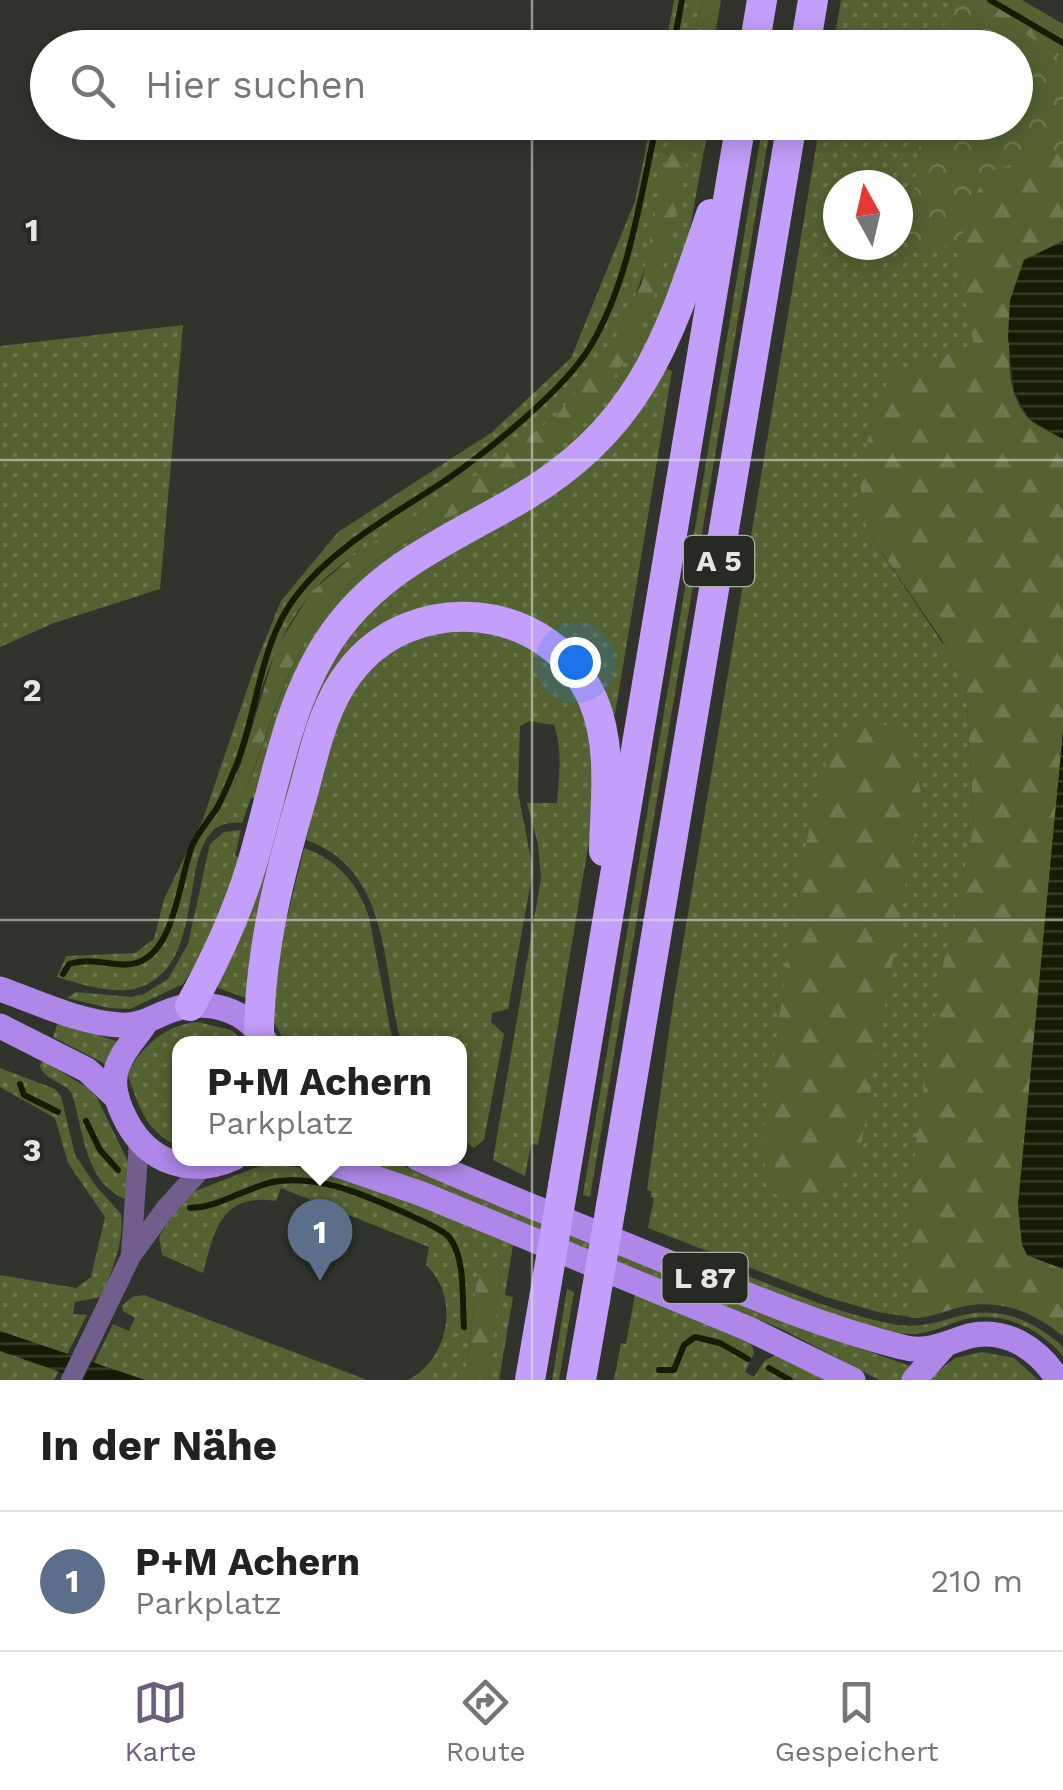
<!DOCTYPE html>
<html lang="de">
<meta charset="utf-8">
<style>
:root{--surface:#fff;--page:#f2f2f2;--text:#222;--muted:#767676;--line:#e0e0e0;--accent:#6b5e7f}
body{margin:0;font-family:"Work Sans",sans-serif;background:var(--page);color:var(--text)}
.compass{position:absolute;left:823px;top:170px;width:90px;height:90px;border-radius:50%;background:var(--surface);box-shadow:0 5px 25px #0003;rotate:352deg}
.you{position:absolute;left:575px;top:662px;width:35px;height:35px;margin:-25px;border:8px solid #fff;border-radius:50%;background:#1a73e8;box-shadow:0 0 0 15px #1a73e833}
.badge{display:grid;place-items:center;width:65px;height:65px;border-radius:50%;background:var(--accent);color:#fff;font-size:32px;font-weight:700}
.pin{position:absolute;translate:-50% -82px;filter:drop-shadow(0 2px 5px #0008)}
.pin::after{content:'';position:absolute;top:52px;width:35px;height:30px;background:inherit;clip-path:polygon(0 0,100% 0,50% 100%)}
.popup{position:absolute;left:172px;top:1036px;width:295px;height:130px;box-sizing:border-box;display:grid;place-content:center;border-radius:20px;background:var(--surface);filter:drop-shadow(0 2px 8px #0005);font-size:32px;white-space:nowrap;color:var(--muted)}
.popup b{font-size:38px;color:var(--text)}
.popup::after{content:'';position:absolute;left:50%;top:100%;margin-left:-20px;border:20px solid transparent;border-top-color:var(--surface)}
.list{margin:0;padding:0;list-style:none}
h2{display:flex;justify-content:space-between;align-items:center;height:130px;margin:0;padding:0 40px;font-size:42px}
h2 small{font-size:32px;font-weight:400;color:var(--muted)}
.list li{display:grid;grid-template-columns:65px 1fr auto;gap:30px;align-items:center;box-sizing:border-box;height:140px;padding:0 40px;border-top:2px solid var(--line)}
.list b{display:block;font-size:38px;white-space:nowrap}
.list p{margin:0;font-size:32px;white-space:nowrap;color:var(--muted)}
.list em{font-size:32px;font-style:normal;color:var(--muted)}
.icon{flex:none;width:55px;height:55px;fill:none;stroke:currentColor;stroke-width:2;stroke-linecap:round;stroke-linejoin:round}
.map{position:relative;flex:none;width:1063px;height:1380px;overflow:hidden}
.search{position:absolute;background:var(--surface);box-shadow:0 5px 25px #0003;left:30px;right:30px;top:30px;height:110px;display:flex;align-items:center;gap:25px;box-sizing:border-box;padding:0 35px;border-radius:55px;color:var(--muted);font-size:38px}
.sheet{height:270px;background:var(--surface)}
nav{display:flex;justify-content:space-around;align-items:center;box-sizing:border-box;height:140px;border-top:2px solid var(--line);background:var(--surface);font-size:28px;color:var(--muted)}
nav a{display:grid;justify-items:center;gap:5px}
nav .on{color:var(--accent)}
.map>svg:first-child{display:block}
.grass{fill:url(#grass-dots);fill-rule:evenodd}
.forest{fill:url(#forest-firs)}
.park{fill:url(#park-crowns)}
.water{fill:url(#water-rules)}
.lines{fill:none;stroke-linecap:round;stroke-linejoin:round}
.stream{stroke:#151b04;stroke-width:6}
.minor{stroke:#715e8d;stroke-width:20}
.primary{stroke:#af87e8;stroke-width:25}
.motorway{stroke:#c39efa;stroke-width:30}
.motorway-bridge{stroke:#c39efa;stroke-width:30}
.grid{fill:none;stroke:#e5e7e2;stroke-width:2.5;stroke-opacity:0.55}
.labels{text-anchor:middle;stroke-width:8;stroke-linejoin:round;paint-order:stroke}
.shield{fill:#272a22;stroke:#acaea8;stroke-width:2.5}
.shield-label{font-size:30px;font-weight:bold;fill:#e5e7e2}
.grid-label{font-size:32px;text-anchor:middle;font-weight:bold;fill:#e5e7e2;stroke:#272a22;stroke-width:8;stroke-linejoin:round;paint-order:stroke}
</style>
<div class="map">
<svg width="1063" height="1380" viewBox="0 0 1063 1380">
<defs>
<pattern id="grass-dots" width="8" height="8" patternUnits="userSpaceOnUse" patternTransform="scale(2.5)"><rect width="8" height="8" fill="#546232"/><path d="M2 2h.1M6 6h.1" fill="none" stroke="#6c784f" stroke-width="1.8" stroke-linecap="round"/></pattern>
<pattern id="forest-firs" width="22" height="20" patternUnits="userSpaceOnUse" patternTransform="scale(2.5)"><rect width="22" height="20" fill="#546232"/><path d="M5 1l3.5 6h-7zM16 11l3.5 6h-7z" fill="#6c784f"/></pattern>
<pattern id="park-crowns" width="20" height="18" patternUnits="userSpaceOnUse" patternTransform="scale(2.5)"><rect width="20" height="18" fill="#546232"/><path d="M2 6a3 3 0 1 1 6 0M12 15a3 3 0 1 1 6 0" fill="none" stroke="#6c784f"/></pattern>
<pattern id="water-rules" width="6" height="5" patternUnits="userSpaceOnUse" patternTransform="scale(2.5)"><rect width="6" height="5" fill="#151b04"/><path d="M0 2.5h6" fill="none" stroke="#373c28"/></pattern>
</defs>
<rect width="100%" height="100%" fill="#31342c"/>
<g class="grass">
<polygon points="674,0 703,0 691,47 665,48"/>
<path d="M841,0H965L1063,56V241L1024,260L867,531L947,650L966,690L974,826L965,1306L917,1318L878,1312L826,1297L648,1228L654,1198L651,1197V1191L647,1190L673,1003L820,123L1016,122V48L833,47ZM838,185H898V245H838Z"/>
<path d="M651,123H673C658,201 651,286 607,355C558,432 472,479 398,527C367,547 330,568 308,597C265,652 250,728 232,794L242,798C274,726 282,663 334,600C378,548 442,526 496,490C567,442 628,374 655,292C673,237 681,179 695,123H709L689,234L646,358L577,447L361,585L258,799L251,798L242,823C165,813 220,969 134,989C110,994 80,984 57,977L66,956L135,953L154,939L164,899L203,819L257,660L281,601L338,532L491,433L571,358L635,201Z"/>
<polygon points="763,123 771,123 590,1197 583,1195"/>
<polygon points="183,325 160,589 54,623 0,647 0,346"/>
<polygon points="663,367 672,371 615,714 608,715 548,631 381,630 283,827 276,826 302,734 325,674 366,613"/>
<path d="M423,630H499L561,667L594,738L590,836L538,1145L531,1144L525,1176L493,1160L541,878L538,844L527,803H557C559,776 563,752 554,725L529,721L520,726L518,792L533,870L508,1009L492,1013L491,1022L504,1034L484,1140L474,1148L460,1137V1044L401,1043C382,971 392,870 306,840L332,726L363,670Z"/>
<polygon points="241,830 235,856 241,858 212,938 183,984 130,1009 109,1008 67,998 76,992 132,997 144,994 168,979 188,944 210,844 224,832"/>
<polygon points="271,845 277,847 246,998 218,988 217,985"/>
<path d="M304,848C337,859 358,884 369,917L393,1043L286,1044L270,1015L267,1000Z"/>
<polygon points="58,1022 119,1042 107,1065 53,1037"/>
<path d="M198,1022L231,1030L246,1043L180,1044V1147C145,1132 139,1106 127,1073C143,1046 166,1024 198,1022Z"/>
<path d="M42,1060L88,1088L97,1098L128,1162V1197L125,1199C83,1181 84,1128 71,1092C62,1081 45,1080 40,1066Z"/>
<path d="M0,1068L55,1089L61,1096L75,1155L95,1185L121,1214C125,1240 111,1274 101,1297L75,1302L73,1314L87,1315L54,1380H0V1275L76,1288L91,1277L105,1217L68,1163L55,1118L0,1087Z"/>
<polygon points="359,1159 386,1159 767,1316 910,1366 902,1380 879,1380 784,1330 447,1191"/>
<path d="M273,1164C353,1171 439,1214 513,1245L505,1295L513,1297L499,1380H488L501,1274L497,1267L477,1276L465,1380H408C450,1359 460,1296 426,1265L429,1247L281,1188L276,1201C221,1192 214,1231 203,1273L162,1255L159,1237L182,1200L190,1193L260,1166Z"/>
<path d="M729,1269C784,1289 840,1315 898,1325C920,1328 938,1322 959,1316C997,1306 1029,1318 1059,1343L1063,1348V1356C1038,1326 998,1309 959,1321C938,1328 923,1337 899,1333C842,1322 784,1297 730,1275Z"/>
<polygon points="567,1289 574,1292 559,1380 552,1380"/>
<polygon points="144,1295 367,1380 145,1380 94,1363 113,1324 129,1331 135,1318 123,1311 122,1306 132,1297"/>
<polygon points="635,1295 751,1343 754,1353 745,1372 754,1377 765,1360 776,1355 826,1380 614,1380 621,1343 626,1344"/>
<polygon points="982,1352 1014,1358 1038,1380 927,1380 955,1358"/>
</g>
<g class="forest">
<polygon points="703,0 721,0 713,47 691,47"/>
<polygon points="965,0 1022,0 1063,24 1063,56"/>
<path d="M673,123H695C679,188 671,258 645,321C616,390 558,448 496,490C442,526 377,548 334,600C282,663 273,726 242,798L234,799L232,794L239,770L276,649L311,592L358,552L463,485L556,416L606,356L641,285Z"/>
<path d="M1063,147V241L1024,260C1015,304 993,381 1029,419C1038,427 1053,433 1063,439V732L1018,1206L1027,1255L1063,1269V1336C1034,1313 1003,1299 965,1306C946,1310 929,1319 910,1318L908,1231L918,1124L944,960L974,826L966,690L942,640L867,531L860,484L874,405L894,373L974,345C966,302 953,250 969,208C973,195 981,183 987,172Z"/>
<path d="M862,718L895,728L914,755L921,795L860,1152C836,1195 815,1212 767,1191L762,1138L802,860L831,742Z"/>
<polygon points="487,1266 497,1267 501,1274 489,1376 488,1380 465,1380 477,1276"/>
</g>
<polygon class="park" points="951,0 965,0 1063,56 1063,147 988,172 968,209 961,244 907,251 922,123 1016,122 1016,48 939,47"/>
<g class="water">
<polygon points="1063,241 1063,439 1029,419 1014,392 1008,337 1010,300 1024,260"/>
<polygon points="1063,732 1063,1269 1027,1255 1022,1245 1018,1206"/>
<polygon points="0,1331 145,1380 83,1380 0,1351"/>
</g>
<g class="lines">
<g class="stream">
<polyline points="990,0 1063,43"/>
<polyline points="673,48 682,0"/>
<path d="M63,974L69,964C94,956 117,969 136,963C175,952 179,880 192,846C198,832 209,820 217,808C224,795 230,780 236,766C258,711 259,644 296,596C334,546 395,514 446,480C489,450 563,391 590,347C630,280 640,197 657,122"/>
<polyline points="20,1084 24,1095 58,1112"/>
<polyline points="86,1121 100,1150 118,1170"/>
<path d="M190,1208C219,1207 242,1190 269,1183C292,1177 324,1182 345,1189C362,1194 440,1226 449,1237C466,1258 462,1301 464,1327"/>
<polyline points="769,1368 790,1380"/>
<polyline points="659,1370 674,1370 684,1345 695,1337 720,1343 748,1359"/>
</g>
<g class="minor">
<polyline points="131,1254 139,1142"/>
<polyline points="71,1380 131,1256 166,1208 203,1167"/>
</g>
<g class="primary">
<path d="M0,989C37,1002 80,1023 120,1025C140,1027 154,1016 172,1010C209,998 247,1009 267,1044"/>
<path d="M146,1022C136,1038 116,1058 115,1077C113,1092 120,1109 127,1122C149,1163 191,1177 234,1158"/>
<polyline points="0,1026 87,1070 117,1098"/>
<polyline points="317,1158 422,1194 749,1329 853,1380"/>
<path d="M417,1158C497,1193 578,1225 658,1258C738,1291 818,1326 902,1347C927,1354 945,1343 969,1336C1006,1327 1039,1349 1058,1380"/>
<polyline points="914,1380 945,1345"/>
</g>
<g class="motorway">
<polyline points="754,48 762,0"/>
<polyline points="805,48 813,0"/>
<path d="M190,1006C215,961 236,916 251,867C275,789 286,700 335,632C380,569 446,541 511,504C639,432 667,344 711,214"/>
<path d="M259,1032C260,949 280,872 303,793C314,753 323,707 349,673C412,588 551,601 593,700C613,747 605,801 604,851"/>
<polyline points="563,1186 741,122"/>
<polyline points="611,1206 792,122"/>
<polyline points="530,1380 547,1281"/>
<polyline points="581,1380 595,1300"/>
</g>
<g class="motorway-bridge">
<polyline points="547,1281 563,1186"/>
<polyline points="595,1300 611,1206"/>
</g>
</g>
<path class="grid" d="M532,0V48M532,122V1380M0,460H1063M0,920H1063"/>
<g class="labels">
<g class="shield">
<rect x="684" y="536" width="70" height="50" rx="8"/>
<rect x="662.5" y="1253" width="85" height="50" rx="8"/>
</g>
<g class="shield-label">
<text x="719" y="571">A 5</text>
<text x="705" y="1288">L 87</text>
</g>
</g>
<g class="grid-label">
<text x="32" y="241">1</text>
<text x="32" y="701">2</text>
<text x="32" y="1161">3</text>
</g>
</svg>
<svg class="compass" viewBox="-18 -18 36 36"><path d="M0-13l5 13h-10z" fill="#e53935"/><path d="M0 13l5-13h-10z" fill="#767676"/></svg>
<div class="you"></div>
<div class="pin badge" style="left:320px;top:1281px;background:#5c6f8a">1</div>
<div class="popup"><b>P+M Achern</b>Parkplatz</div>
<div class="search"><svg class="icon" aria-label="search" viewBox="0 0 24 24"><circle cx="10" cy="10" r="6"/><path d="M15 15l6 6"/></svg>Hier suchen</div>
</div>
<section class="sheet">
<h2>In der Nähe<small></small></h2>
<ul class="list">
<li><span class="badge" style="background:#5c6f8a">1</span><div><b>P+M Achern</b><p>Parkplatz</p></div><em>210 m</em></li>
</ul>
</section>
<nav>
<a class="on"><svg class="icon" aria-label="map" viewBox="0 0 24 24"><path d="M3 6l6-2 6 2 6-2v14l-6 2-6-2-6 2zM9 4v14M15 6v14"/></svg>Karte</a>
<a><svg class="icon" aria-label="directions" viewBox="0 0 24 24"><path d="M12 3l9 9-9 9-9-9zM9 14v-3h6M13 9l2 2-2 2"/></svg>Route</a>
<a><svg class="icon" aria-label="saved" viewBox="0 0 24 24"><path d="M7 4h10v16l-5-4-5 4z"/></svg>Gespeichert</a>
</nav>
